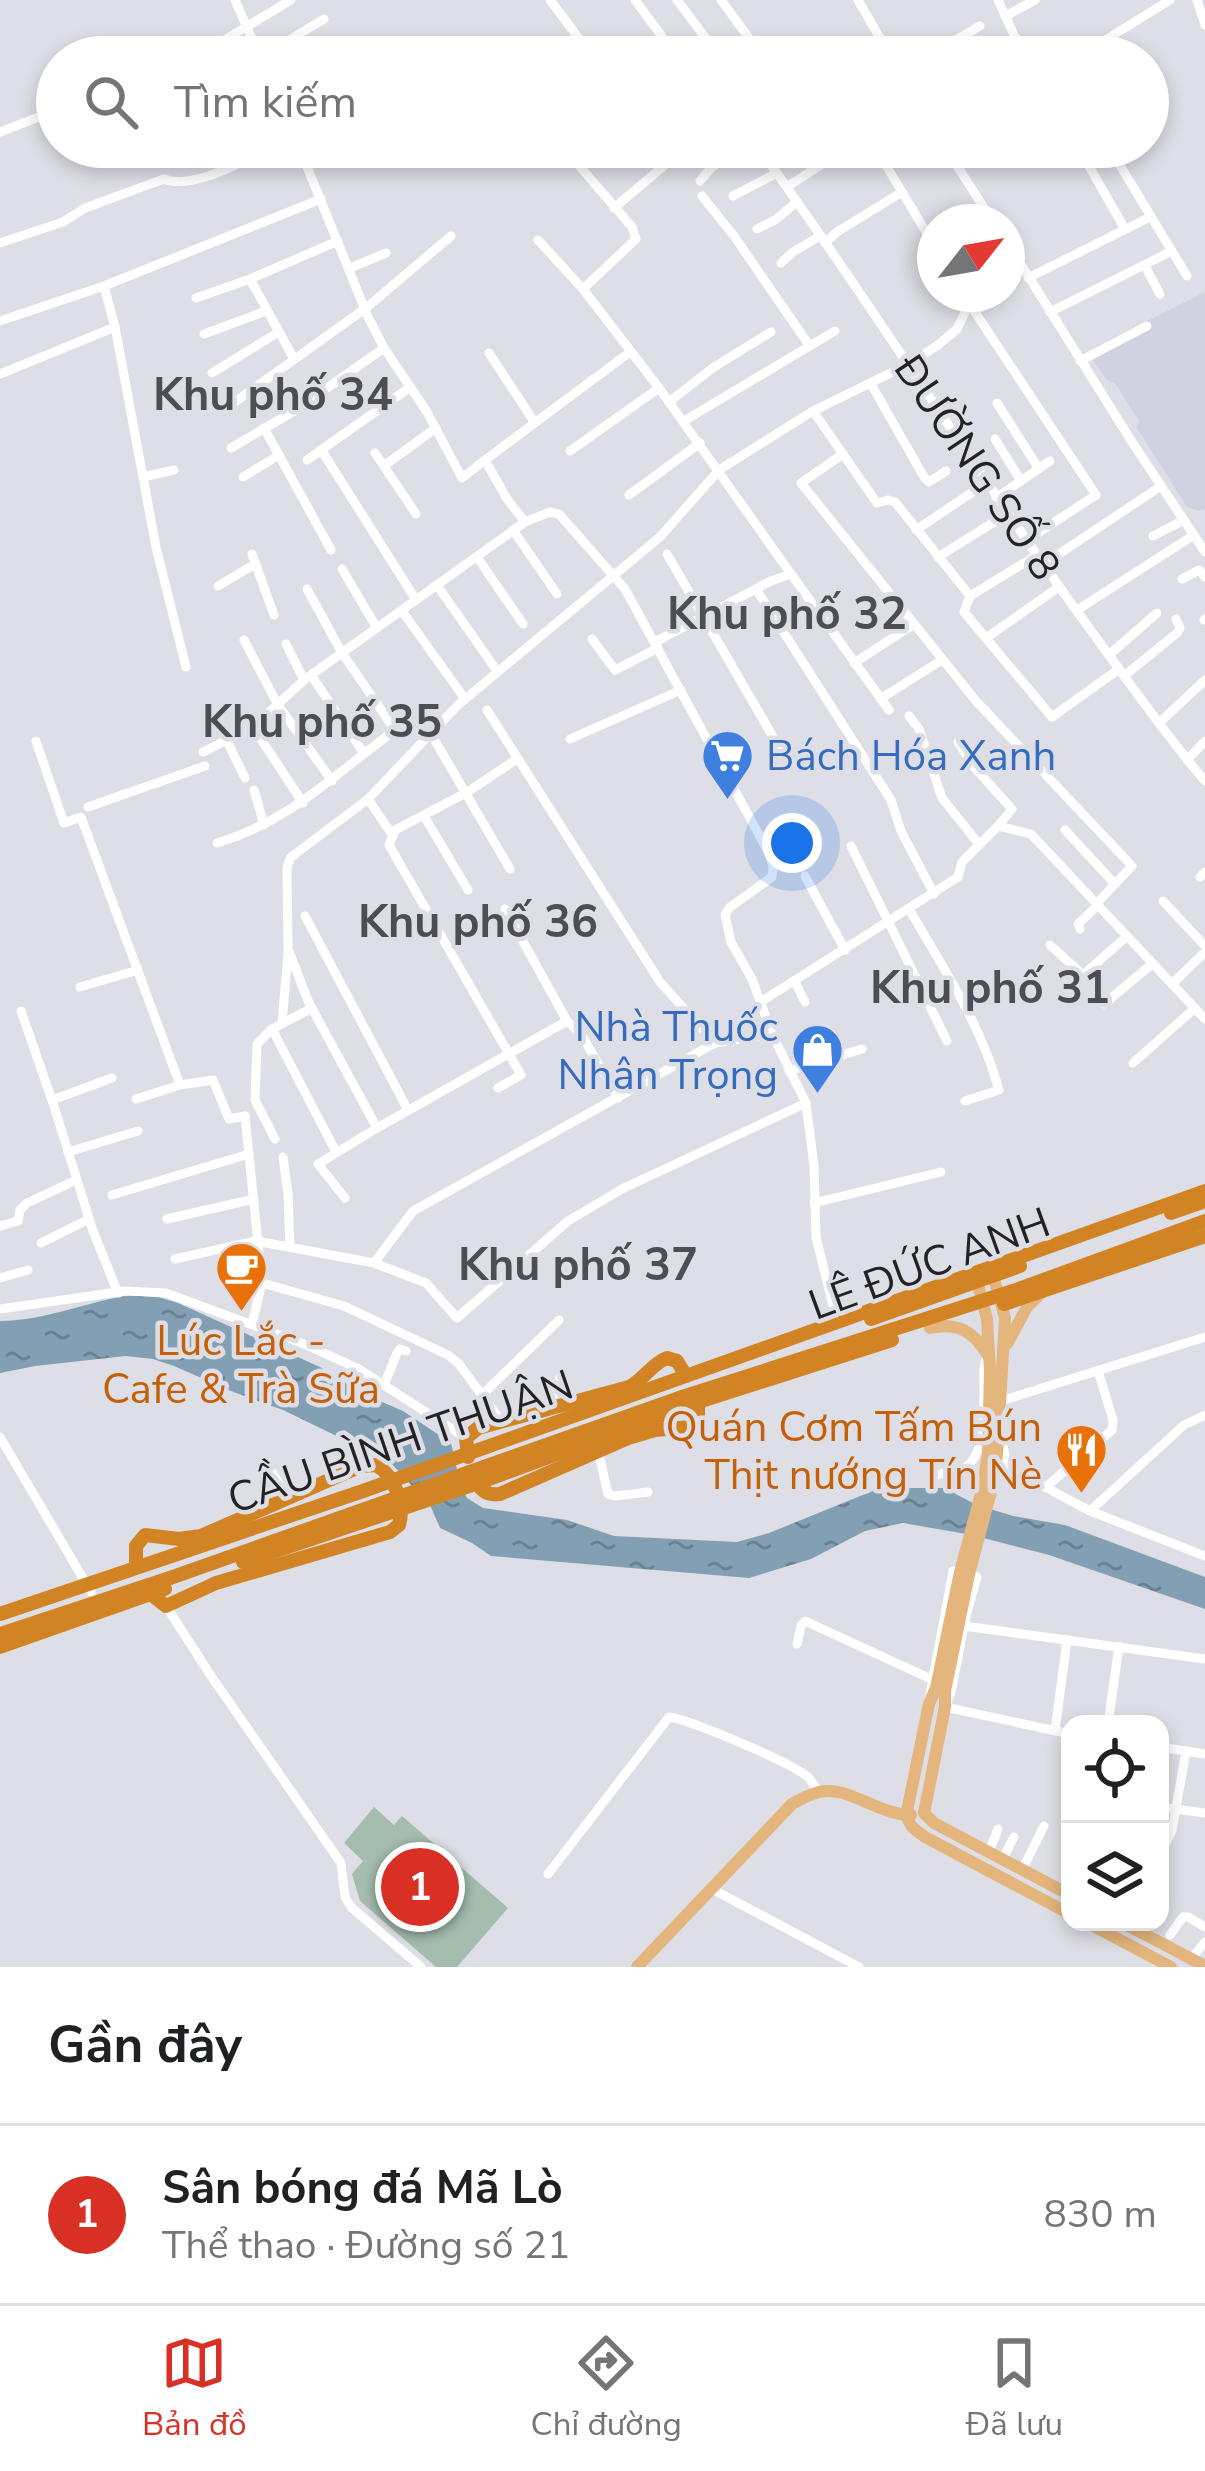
<!DOCTYPE html>
<html lang="vi">
<meta charset="utf-8">
<style>
:root{--surface:#fff;--page:#f2f2f2;--text:#202124;--muted:#757577;--line:#e0e0e0;--accent:#d93025}
body{margin:0;font-family:"Nunito Sans",sans-serif;background:var(--page);color:var(--text)}
.controls{position:absolute;right:36px;bottom:36px;display:grid;overflow:hidden;border-radius:24px;box-shadow:0 6px 18px #0003}
.controls button{width:108px;height:108px;display:grid;place-items:center;padding:0;border:0;border-bottom:3px solid var(--line);background:var(--surface);color:var(--text);font:60px sans-serif}
.compass{position:absolute;left:917px;top:204px;width:108px;height:108px;border-radius:50%;background:var(--surface);box-shadow:0 6px 18px #0003;rotate:59deg}
.you{position:absolute;left:792px;top:843px;width:42px;height:42px;margin:-30px;border:9px solid #fff;border-radius:50%;background:#1a73e8;box-shadow:0 0 0 18px #1a73e833}
.badge{display:grid;place-items:center;width:78px;height:78px;border-radius:50%;background:var(--accent);color:#fff;font-size:39px;font-weight:700}
.pin{position:absolute;translate:-50% -50%;border:6px solid #fff;box-shadow:0 3px 12px #0006}
.list{margin:0;padding:0;list-style:none}
h2{display:flex;justify-content:space-between;align-items:center;height:156px;margin:0;padding:0 48px;font-size:51px}
h2 small{font-size:39px;font-weight:400;color:var(--muted)}
.list li{display:grid;grid-template-columns:78px 1fr auto;gap:36px;align-items:center;box-sizing:border-box;height:180px;padding:0 48px;border-top:3px solid var(--line)}
.list b{display:block;font-size:45px;white-space:nowrap}
.list p{margin:0;font-size:39px;white-space:nowrap;color:var(--muted)}
.list em{font-size:39px;font-style:normal;color:var(--muted)}
.icon{flex:none;width:66px;height:66px;fill:none;stroke:currentColor;stroke-width:2;stroke-linecap:round;stroke-linejoin:round}
.map{position:relative;flex:none;width:1205px;height:1967px;overflow:hidden}
.search{position:absolute;background:var(--surface);box-shadow:0 6px 18px #0003;left:36px;right:36px;top:36px;height:132px;display:flex;align-items:center;gap:30px;box-sizing:border-box;padding:0 42px;border-radius:66px;color:var(--muted);font-size:45px}
.sheet{height:336px;background:var(--surface)}
nav{display:flex;justify-content:space-around;align-items:center;box-sizing:border-box;height:168px;border-top:3px solid var(--line);background:var(--surface);font-size:33px;color:var(--muted)}
nav a{display:grid;justify-items:center;gap:6px}
nav .on{color:var(--accent)}
.map>svg:first-child{display:block}
.built{fill:#d1d2e1}
.green{fill:#a4bdaf}
.water{fill:url(#water-ripples)}
.lines{fill:none;stroke-linecap:round;stroke-linejoin:round}
.minor{stroke:#fff;stroke-width:9}
.major{stroke:#e4b57c;stroke-width:12}
.highway{stroke:#d28425;stroke-width:14}
.labels{text-anchor:middle;stroke-width:9;stroke-linejoin:round;paint-order:stroke}
.street-label{font-size:42px;fill:#232326;stroke:#dedee6}
.shop-label{font-size:42px;fill:#366cbe;stroke:#dedee6;text-anchor:start}
.food-label{font-size:42px;fill:#c56008;stroke:#dedee6}
.neighbourhood-label{font-size:45px;font-weight:bold;fill:#4d4d54;stroke:#dedee6}
</style>
<div class="map">
<svg width="1205" height="1967" viewBox="0 0 1205 1967">
<defs>
<pattern id="water-ripples" width="26" height="14" patternUnits="userSpaceOnUse" patternTransform="scale(3)"><rect width="26" height="14" fill="#839fb4"/><path d="M2 4q2-2 4 0t4 0M15 11q2-2 4 0t4 0" fill="none" stroke="#6b8192"/></pattern>
</defs>
<rect width="100%" height="100%" fill="#dedee6"/>
<polygon class="built" points="1205,292 1205,509 1199,511 1187,507 1136,426 1140,422 1125,399 1115,383 1107,380 1093,361 1097,346"/>
<polygon class="green" points="374,1807 394,1825 402,1816 508,1908 457,1967 436,1967 360,1901 352,1874 363,1861 344,1843"/>
<path class="water" d="M137,1294L155,1296L178,1303L322,1368L359,1392L403,1411L451,1443L461,1487L467,1498L483,1508L567,1520L614,1536L737,1542L769,1533L880,1488H944L977,1505L1013,1516L1065,1525L1205,1577V1609L1049,1555L972,1535L903,1523L865,1531L811,1559L749,1578L491,1556L472,1543L440,1528L430,1505L390,1462L283,1410L231,1391L174,1366L153,1359L126,1356L35,1366L0,1373V1321C46,1321 90,1300 137,1294Z"/>
<g class="lines">
<g class="minor">
<polyline points="235,0 260,57"/>
<polyline points="550,0 593,57"/>
<polyline points="635,0 677,57"/>
<polyline points="677,0 720,57"/>
<polyline points="721,0 763,57"/>
<polyline points="858,0 891,57"/>
<polyline points="998,0 1014,35 1027,57"/>
<polyline points="1197,0 1205,25"/>
<polyline points="1006,16 1035,0"/>
<polyline points="196,57 291,0"/>
<polyline points="261,57 324,19"/>
<polyline points="794,57 812,45 820,57"/>
<polyline points="927,57 980,26"/>
<polyline points="1078,57 1170,0"/>
<polyline points="0,132 57,110"/>
<polyline points="299,147 368,317 384,348 427,412 462,478 485,460 507,499 525,522 550,512 559,514 625,589 769,853 773,867 772,877 729,908 725,915 731,942 752,979 772,1034 806,1103 814,1166 816,1237 837,1322"/>
<polyline points="563,147 632,227 636,239 583,289"/>
<path d="M758,147C871,302 971,466 1084,621C1124,675 1162,731 1205,781"/>
<polyline points="875,147 935,247"/>
<polyline points="945,147 993,222"/>
<polyline points="1078,147 1125,229"/>
<polyline points="1109,147 1187,276"/>
<polyline points="306,164 341,147"/>
<polyline points="700,181 711,168 741,147"/>
<polyline points="787,187 848,147"/>
<polyline points="702,196 734,236 809,345"/>
<polyline points="733,196 777,173"/>
<polyline points="614,208 686,147"/>
<polyline points="757,229 775,220 797,202"/>
<polyline points="538,240 583,289 659,388 791,574 771,581 655,642"/>
<polyline points="1007,242 1132,442 1205,552"/>
<path d="M0,243L63,222L85,208L164,179C193,191 246,159 274,147"/>
<polyline points="825,243 837,232 902,192"/>
<polyline points="781,263 793,252 820,236"/>
<polyline points="1145,266 1160,294"/>
<polyline points="350,268 386,253"/>
<polyline points="1028,278 1150,217"/>
<polyline points="250,279 294,359"/>
<polyline points="104,286 115,327 156,547 186,667"/>
<polyline points="963,294 1096,495 1027,540"/>
<polyline points="196,298 250,279 338,241"/>
<polyline points="974,311 1004,294"/>
<polyline points="1050,312 1170,252"/>
<polyline points="0,321 104,286 321,199"/>
<polyline points="204,334 266,311"/>
<polyline points="489,353 535,423"/>
<polyline points="1080,361 1147,326"/>
<polyline points="212,373 277,333"/>
<polyline points="0,374 115,327"/>
<polyline points="871,384 924,477 929,482 946,471"/>
<polyline points="669,402 714,367 771,332"/>
<polyline points="997,403 1039,469"/>
<polyline points="232,404 366,308 451,236"/>
<polyline points="813,411 877,503 888,500 895,502 970,596 964,612 1052,717 1119,669"/>
<polyline points="684,421 835,331"/>
<polyline points="264,428 331,550"/>
<polyline points="995,439 1021,481"/>
<polyline points="231,448 296,410 384,348"/>
<polyline points="322,451 416,600"/>
<polyline points="570,451 659,388"/>
<polyline points="375,453 416,514"/>
<polyline points="843,454 801,483 976,701 1132,866 1097,903"/>
<polyline points="307,460 409,388"/>
<polyline points="485,460 630,352"/>
<polyline points="385,465 436,428"/>
<polyline points="143,477 174,470"/>
<polyline points="243,477 279,455"/>
<polyline points="629,495 700,443"/>
<polyline points="996,498 1050,461"/>
<polyline points="513,530 557,594"/>
<polyline points="916,530 986,483"/>
<polyline points="1153,536 1184,520"/>
<polyline points="252,554 274,615"/>
<polyline points="667,554 783,754"/>
<polyline points="477,557 523,624"/>
<polyline points="938,557 1007,514"/>
<polyline points="1044,564 1161,486"/>
<polyline points="342,569 377,628"/>
<polyline points="791,574 889,710"/>
<polyline points="1182,579 1199,570 1205,577"/>
<polyline points="437,585 497,671"/>
<polyline points="218,586 255,564"/>
<polyline points="307,589 342,653 395,730"/>
<polyline points="756,589 891,800 901,831 934,894"/>
<polyline points="970,596 1037,555"/>
<polyline points="1077,610 1194,535"/>
<polyline points="402,611 465,699"/>
<polyline points="1204,620 1205,619"/>
<polyline points="986,638 1059,587"/>
<polyline points="592,639 615,670 658,648"/>
<polyline points="244,640 278,705 332,781"/>
<polyline points="286,644 304,680"/>
<polyline points="1109,655 1157,613"/>
<polyline points="854,663 914,624"/>
<polyline points="311,675 363,752"/>
<polyline points="1124,676 1177,633 1180,628 1176,619"/>
<polyline points="880,699 942,660"/>
<polyline points="487,710 660,982 715,1043"/>
<polyline points="909,716 919,729 942,798 978,843"/>
<polyline points="1159,723 1205,680"/>
<polyline points="253,727 303,803"/>
<polyline points="431,734 510,869"/>
<polyline points="570,739 681,690"/>
<polyline points="36,741 64,823 81,817 180,1085"/>
<polyline points="227,741 245,778"/>
<polyline points="958,742 974,767 1012,809 998,826"/>
<polyline points="203,752 253,727 304,680 525,522"/>
<polyline points="1187,760 1205,741"/>
<polyline points="254,790 264,825"/>
<polyline points="368,799 393,836"/>
<polyline points="88,807 205,766"/>
<polyline points="424,816 468,890"/>
<polyline points="1065,830 1115,884"/>
<path d="M217,843C297,819 342,766 408,721"/>
<polyline points="851,846 947,1041"/>
<polyline points="805,876 845,950"/>
<polyline points="1200,877 1205,872"/>
<polyline points="1163,901 1205,946"/>
<polyline points="505,909 567,1021 581,1034 618,1098"/>
<path d="M909,909C943,968 981,1024 999,1090L965,1101"/>
<polyline points="305,916 408,1110"/>
<polyline points="1080,929 1078,924 1098,905"/>
<polyline points="1050,945 1083,975 1126,937"/>
<polyline points="795,982 805,1002"/>
<polyline points="1172,984 1205,952"/>
<polyline points="80,987 138,970"/>
<polyline points="762,1001 958,877 962,862 998,826 1031,834 1205,1019"/>
<polyline points="1104,1004 1152,964"/>
<polyline points="21,1011 52,1100 93,1231 118,1293"/>
<polyline points="282,1023 288,954"/>
<polyline points="272,1029 336,1152"/>
<polyline points="1133,1063 1195,1008"/>
<polyline points="789,1071 862,1049"/>
<polyline points="498,1088 521,1075 389,845 395,830 466,793 517,759"/>
<polyline points="136,1099 180,1085 213,1080 229,1119 245,1116"/>
<polyline points="52,1100 112,1078"/>
<polyline points="245,1116 262,1283 252,1324"/>
<polyline points="377,1128 309,1003 288,949 287,868 290,858 368,799 458,705 660,537 719,470 813,411 907,365 938,345 957,329 969,304"/>
<polyline points="275,1139 255,1100 257,1044 272,1029 312,1008"/>
<polyline points="68,1152 138,1131"/>
<polyline points="283,1157 288,1194 290,1247"/>
<polyline points="112,1195 249,1154"/>
<polyline points="345,1198 318,1164 377,1128 567,1021"/>
<polyline points="814,1203 941,1172"/>
<polyline points="167,1219 254,1199"/>
<polyline points="0,1226 18,1221 20,1210 27,1203 76,1180"/>
<polyline points="41,1243 89,1219"/>
<polyline points="175,1259 256,1241 374,1263 426,1283 457,1318 568,1221 622,1189 806,1103"/>
<polyline points="374,1263 413,1211 715,1043 772,1034"/>
<polyline points="0,1278 28,1270"/>
<polyline points="262,1283 344,1306 448,1355 459,1364 501,1421"/>
<polyline points="0,1309 125,1291 166,1293 304,1344 359,1369 466,1438"/>
<polyline points="384,1385 397,1353 400,1349 406,1351"/>
<polyline points="483,1394 559,1320"/>
<polyline points="1004,1400 1205,1337"/>
<polyline points="548,1409 561,1375"/>
<polyline points="0,1437 91,1592"/>
<polyline points="1003,1445 1006,1462 1015,1471 1090,1511 1205,1556"/>
<polyline points="598,1450 608,1494 615,1496 648,1492"/>
<polyline points="267,1466 281,1485 285,1500"/>
<path d="M937,1475C947,1471 958,1472 966,1467C989,1451 983,1394 984,1369L986,1360"/>
<polyline points="1047,1486 1112,1430 1113,1420 1098,1371"/>
<polyline points="1090,1511 1184,1425 1205,1415"/>
<polyline points="166,1606 211,1676 341,1863 345,1897 351,1907 421,1967"/>
<polyline points="964,1626 1205,1659"/>
<polyline points="797,1644 801,1626 805,1621 931,1679"/>
<polyline points="929,1700 953,1571 977,1577 966,1616 951,1692 945,1707 1070,1734"/>
<polyline points="1108,1724 1119,1646"/>
<polyline points="1055,1731 1067,1640"/>
<polyline points="1160,1747 1205,1754"/>
<polyline points="1160,1807 1205,1813"/>
<polyline points="989,1852 998,1829"/>
<polyline points="1160,1854 1172,1831 1186,1751"/>
<polyline points="1002,1860 1014,1837"/>
<polyline points="1022,1870 1044,1826"/>
<path d="M548,1874L669,1717C691,1720 792,1763 808,1777C809,1778 818,1791 819,1792"/>
<polyline points="710,1888 859,1967"/>
<polyline points="1170,1935 1183,1917 1188,1917 1205,1927"/>
<polyline points="1191,1959 1205,1942"/>
</g>
<g class="major">
<polyline points="977,1281 987,1319 990,1371 988,1453 983,1486 960,1572 936,1688 929,1704 906,1816 912,1827 925,1837 1070,1914"/>
<path d="M930,1328C958,1322 973,1331 988,1355"/>
<polyline points="1007,1344 1027,1307 1042,1292"/>
<polyline points="924,1813 945,1707 945,1691 969,1574 992,1488 997,1454 1005,1318 993,1275"/>
<polyline points="924,1813 934,1823 1070,1895"/>
<polyline points="1086,1922 1171,1967"/>
<polyline points="1121,1922 1205,1966"/>
<path d="M637,1967L792,1804C803,1798 815,1791 828,1791C855,1791 881,1815 911,1815"/>
</g>
<g class="highway">
<polyline points="1171,1213 1205,1201"/>
<polyline points="1004,1304 1205,1236"/>
<polyline points="871,1319 1020,1266"/>
<path d="M468,1457L466,1438L478,1428L629,1387C644,1380 651,1364 667,1358L677,1361L686,1376"/>
<path d="M475,1478C479,1490 487,1496 500,1494L628,1438L655,1430L691,1427L698,1417V1402"/>
<polyline points="243,1562 481,1482 698,1402 892,1340"/>
<path d="M136,1567V1546L145,1535L179,1539L201,1536L361,1466L376,1465C395,1476 405,1504 399,1525L390,1532L216,1583L166,1606L148,1592"/>
<polyline points="0,1614 363,1491 1205,1191"/>
<polyline points="0,1634 170,1578 679,1398 1016,1290 1205,1221"/>
<polyline points="0,1647 165,1589"/>
</g>
</g>
<defs>
<symbol id="supermarket-pin" viewBox="-11 -11 22 30"><path d="M0 17L-7.5 6A9.5 9.5 0 1 1 7.5 6Z" fill="#3f7fe0" stroke="#dedee6"/><path d="M-6-5.5h2.5l.6 2H6L4.5 2H-2.5L-4.4-4H-6ZM-1.5 3.2a1.3 1.3 0 1 0 .1 0ZM3 3.2a1.3 1.3 0 1 0 .1 0Z" fill="#fff"/></symbol>
<symbol id="shop-pin" viewBox="-11 -11 22 30"><path d="M0 17L-7.5 6A9.5 9.5 0 1 1 7.5 6Z" fill="#3f7fe0" stroke="#dedee6"/><path d="M-5-2.5h2.3a2.7 3.5 0 0 1 5.4 0H5L5.5 6h-11ZM-1.5-2.5h3a1.5 2.3 0 0 0-3 0Z" fill="#fff"/></symbol>
<symbol id="cafe-pin" viewBox="-11 -11 22 30"><path d="M0 17L-7.5 6A9.5 9.5 0 1 1 7.5 6Z" fill="#e8710a" stroke="#dedee6"/><path d="M-5.5-4.5H6V0H3Q3 3.5 0 3.5H-2.5Q-5.5 3.5-5.5 0ZM3-3.2v2h1.7v-2ZM-6 4.5H4V6H-6Z" fill="#fff"/></symbol>
<symbol id="restaurant-pin" viewBox="-11 -11 22 30"><path d="M0 17L-7.5 6A9.5 9.5 0 1 1 7.5 6Z" fill="#e8710a" stroke="#dedee6"/><path d="M-5-6h1v4h1v-4h1v4h1v-4h1v5L-1.5 .5V6h-2V.5L-5-1ZM5-6V6H3V1.5H1.5Q1.5-4 5-6Z" fill="#fff"/></symbol>
</defs>
<g fill-rule="evenodd">
<use href="#supermarket-pin" x="698" y="726" width="59" height="81"/>
<use href="#shop-pin" x="788" y="1020" width="59" height="81"/>
<use href="#cafe-pin" x="212" y="1238" width="59" height="81"/>
<use href="#restaurant-pin" x="1052" y="1420" width="59" height="81"/>
</g>
<g class="labels">
<g class="street-label">
<text transform="translate(978 467) rotate(56)" y="15">ĐƯỜNG SỐ 8</text>
<text transform="translate(929 1263) rotate(-20)" y="15">LÊ ĐỨC ANH</text>
<text transform="translate(400 1441) rotate(-19)" y="15">CẦU BÌNH THUẬN</text>
</g>
<g class="shop-label">
<text x="766" y="770">Bách Hóa Xanh</text>
<text x="778" y="1041" text-anchor="end">Nhà Thuốc<tspan x="778" dy="48">Nhân Trọng</tspan></text>
</g>
<g class="food-label">
<text x="241" y="1355">Lúc Lắc -<tspan x="241" dy="48">Cafe &amp; Trà Sữa</tspan></text>
<text x="1042" y="1441" text-anchor="end">Quán Cơm Tấm Bún<tspan x="1042" dy="48">Thịt nướng Tín Nè</tspan></text>
</g>
<g class="neighbourhood-label">
<text x="273" y="410">Khu phố 34</text>
<text x="787" y="629">Khu phố 32</text>
<text x="322" y="737">Khu phố 35</text>
<text x="478" y="937">Khu phố 36</text>
<text x="990" y="1003">Khu phố 31</text>
<text x="578" y="1280">Khu phố 37</text>
</g>
</g>
</svg>
<div class="controls">
<button><svg class="icon" aria-label="locate" viewBox="0 0 24 24"><circle cx="12" cy="12" r="6"/><path d="M12 2v4M12 18v4M2 12h4M18 12h4"/></svg></button>
<button><svg class="icon" aria-label="layers" viewBox="0 0 24 24"><path d="M12 4l9 5-9 5-9-5zM3 14l9 5 9-5"/></svg></button>
</div>
<svg class="compass" viewBox="-18 -18 36 36"><path d="M0-13l5 13h-10z" fill="#e53935"/><path d="M0 13l5-13h-10z" fill="#757577"/></svg>
<div class="you"></div>
<div class="pin badge" style="left:420px;top:1887px">1</div>
<div class="search"><svg class="icon" aria-label="search" viewBox="0 0 24 24"><circle cx="10" cy="10" r="6"/><path d="M15 15l6 6"/></svg>Tìm kiếm</div>
</div>
<section class="sheet">
<h2>Gần đây<small></small></h2>
<ul class="list">
<li><span class="badge">1</span><div><b>Sân bóng đá Mã Lò</b><p>Thể thao · Đường số 21</p></div><em>830 m</em></li>
</ul>
</section>
<nav>
<a class="on"><svg class="icon" aria-label="map" viewBox="0 0 24 24"><path d="M3 6l6-2 6 2 6-2v14l-6 2-6-2-6 2zM9 4v14M15 6v14"/></svg>Bản đồ</a>
<a><svg class="icon" aria-label="directions" viewBox="0 0 24 24"><path d="M12 3l9 9-9 9-9-9zM9 14v-3h6M13 9l2 2-2 2"/></svg>Chỉ đường</a>
<a><svg class="icon" aria-label="saved" viewBox="0 0 24 24"><path d="M7 4h10v16l-5-4-5 4z"/></svg>Đã lưu</a>
</nav>
